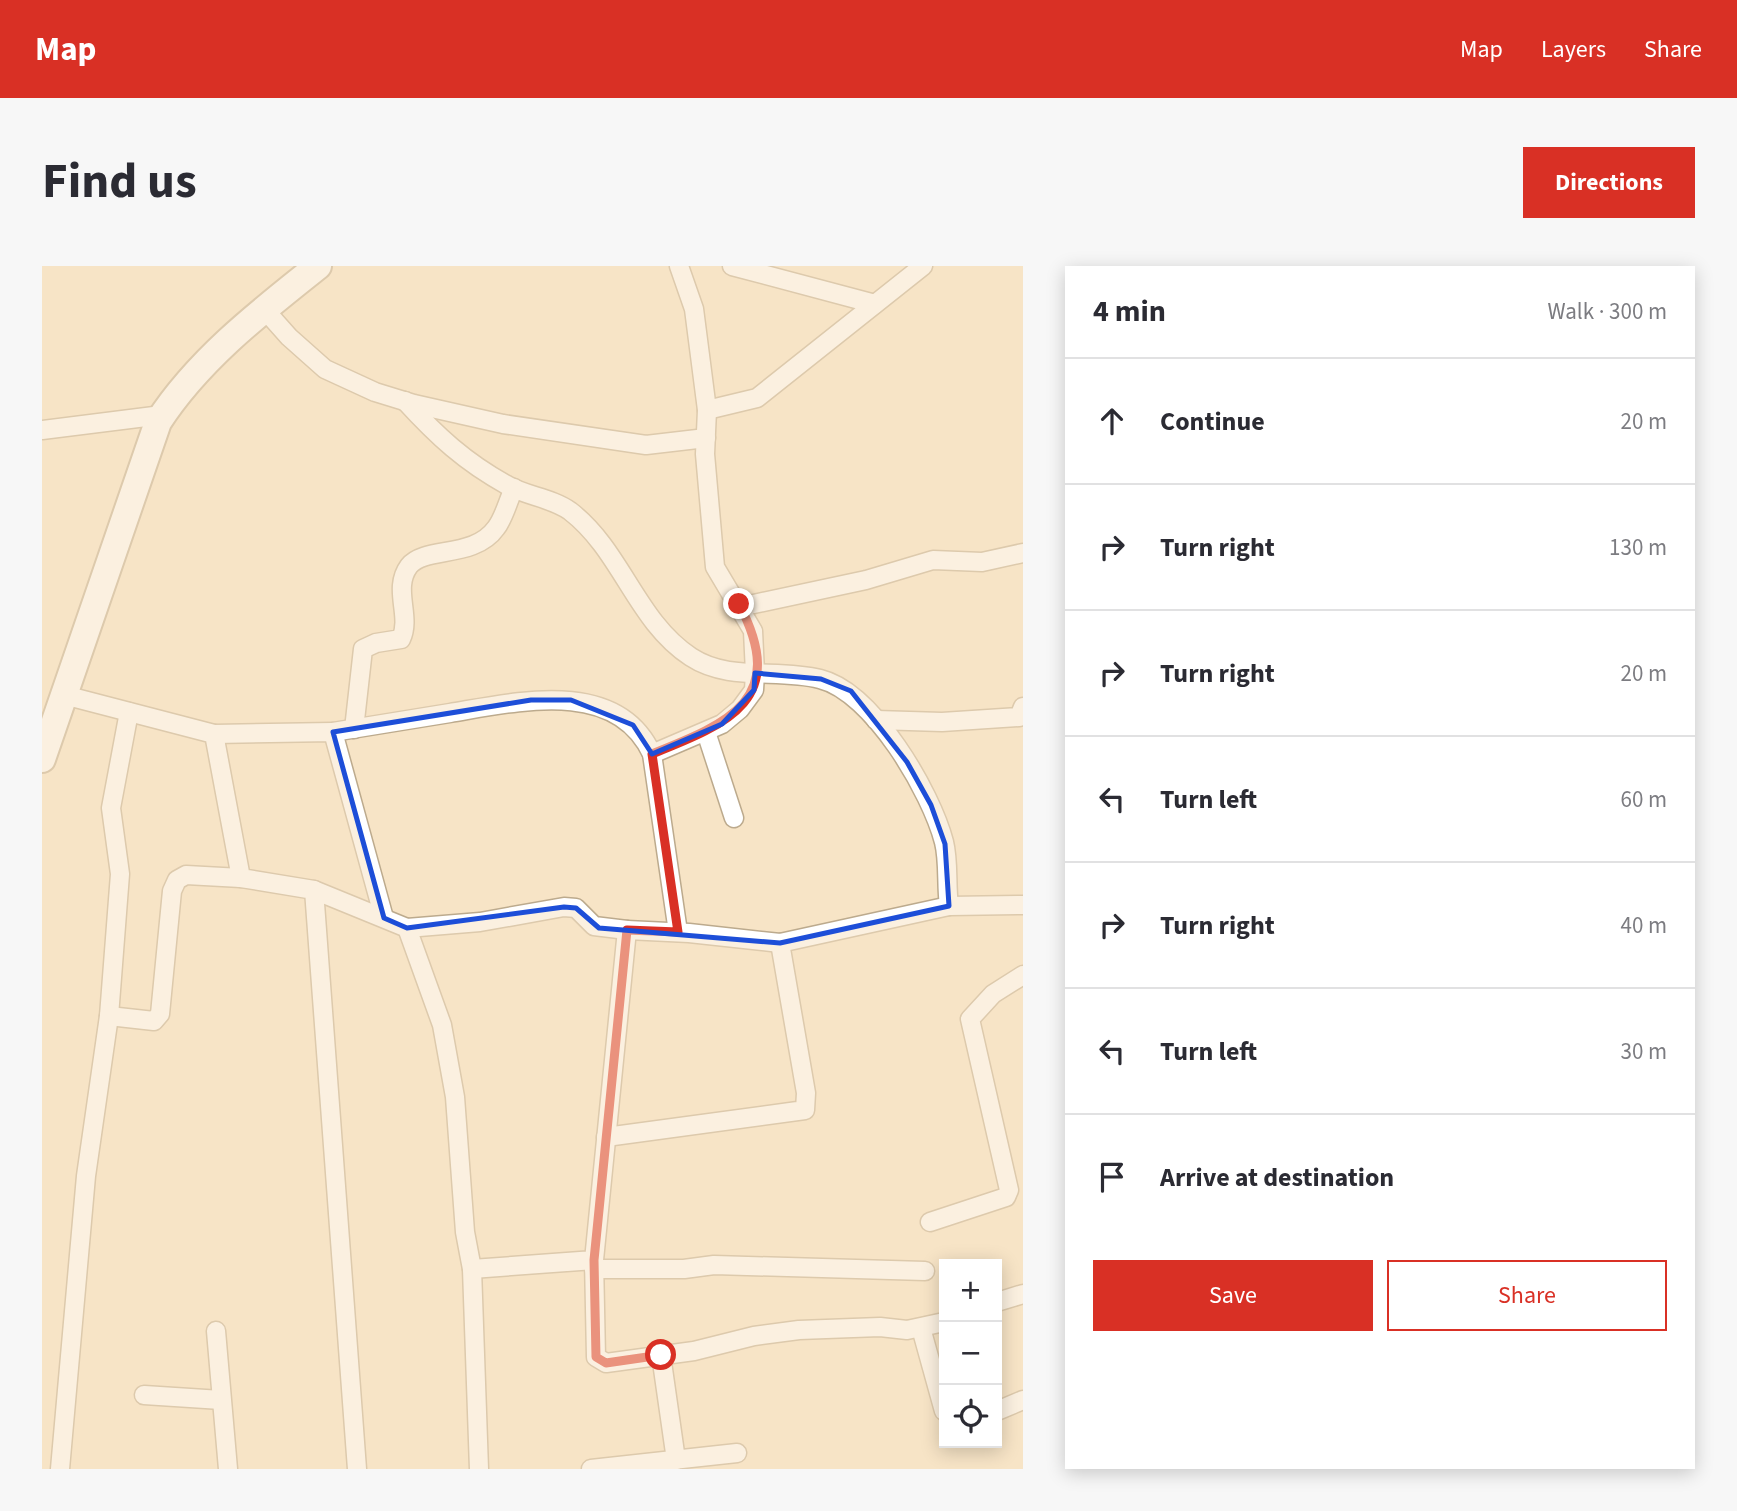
<!DOCTYPE html>
<meta charset="utf-8">
<style>
:root{--surface:#fff;--page:#f7f7f7;--text:#2b2b33;--muted:#7c7c81;--line:#e1e1e2;--accent:#d93025}
body{margin:0;font-family:"Source Sans 3",sans-serif;background:var(--page);color:var(--text)}
.controls{position:absolute;right:21px;bottom:21px;display:grid;overflow:hidden;border-radius:0px;box-shadow:0 4px 18px #0003}
.controls button{width:63px;height:63px;display:grid;place-items:center;padding:0;border:0;border-bottom:2px solid var(--line);background:var(--surface);color:var(--text);font:35px sans-serif}
.stop{position:absolute;width:21px;height:21px;margin:-16px;border:5px solid #d93025;border-radius:50%;background:#fff}
.stop.end{background:#d93025;border-color:#fff;box-shadow:0 2px 7px #0008}
.list{margin:0;padding:0;list-style:none}
h2{display:flex;justify-content:space-between;align-items:center;height:91px;margin:0;padding:0 28px;font-size:30px}
h2 small{font-size:23px;font-weight:400;color:var(--muted)}
.list li{display:grid;grid-template-columns:46px 1fr auto;gap:21px;align-items:center;box-sizing:border-box;height:126px;padding:0 28px;border-top:2px solid var(--line)}
.list b{display:block;font-size:26px;white-space:nowrap}
.list em{font-size:23px;font-style:normal;color:var(--muted)}
.actions{display:flex;gap:14px;padding:21px 28px}
.actions a{flex:1;padding:16px 0;border:2px solid var(--accent);border-radius:0px;text-align:center;font-size:24px;color:var(--accent)}
.actions .main{background:var(--accent);color:#fff}
.icon{flex:none;width:38px;height:38px;fill:none;stroke:currentColor;stroke-width:2;stroke-linecap:round;stroke-linejoin:round}
.map{position:relative;flex:none;width:981px;height:1203px;overflow:hidden;border-radius:0px}
header{display:flex;align-items:center;gap:42px;box-sizing:border-box;height:98px;padding:0 35px;background:var(--accent);color:#fff}
header strong{font-size:33px}
nav{display:flex;gap:38px;margin-inline-start:auto;font-size:24px}
.intro{display:flex;align-items:center;justify-content:space-between;box-sizing:border-box;height:168px;padding:0 42px}
h1{margin:0;font-size:49px}
.button{padding:18px 32px;border-radius:0px;background:var(--accent);color:#fff;font-size:24px;font-weight:700}
main{display:flex;gap:42px;padding:0 42px}
aside{flex:1;background:var(--surface);border-radius:0px;box-shadow:0 4px 18px #0003}
.map>svg:first-child{display:block}
.lines{fill:none;stroke-linecap:round;stroke-linejoin:round}
.street-casing{stroke:#bcaa8d;stroke-width:21}
.secondary-casing{stroke:#bcaa8d;stroke-width:30}
.street{stroke:#fff;stroke-width:18}
.secondary{stroke:#fff;stroke-width:26}
.route{stroke:#d93025;stroke-width:9}
.marked{fill:none;stroke:#1d4ed8;stroke-width:5;stroke-linejoin:round}
</style>
<header>
<strong>Map</strong>
<nav><a>Map</a><a>Layers</a><a>Share</a></nav>
</header>
<div class="intro"><h1>Find us</h1><a class="button">Directions</a></div>
<main>
<div class="map">
<svg width="981" height="1203" viewBox="0 0 981 1203">
<rect width="100%" height="100%" fill="#f7e4c6"/>
<g class="lines">
<defs>
<g id="street">
<polyline points="690,0 833,38"/>
<polyline points="223,44 247,71 283,103 333,126 372,138 461,158 604,179 664,172"/>
<path d="M363,135C395,170 423,196 465,219C484,230 510,232 528,245C580,285 594,355 649,391C687,416 736,402 778,413C831,426 889,526 902,576C907,596 904,619 907,640"/>
<polyline points="665,144 715,132 881,0"/>
<polyline points="0,164 120,149"/>
<polyline points="707,339 824,314 891,294 940,296 981,287"/>
<polyline points="22,429 172,468 199,612 272,624 315,1203"/>
<polyline points="834,454 900,456 977,451 981,441"/>
<path d="M312,463L321,383L334,377L359,373C370,350 350,323 367,300C383,280 432,293 454,262C462,252 466,235 472,222"/>
<path d="M291,466C330,460 369,453 408,447C474,436 575,411 610,488L636,666"/>
<polyline points="664,466 692,552"/>
<polyline points="172,468 291,466 342,652"/>
<polyline points="610,488 680,458 698,443 712,424 713,407 711,365 673,301 663,188 665,144 652,43 637,0"/>
<polyline points="272,624 365,662 400,759 413,831 423,966 430,1003 437,1203"/>
<polyline points="365,662 438,656 522,641 534,642 552,660 585,664"/>
<polyline points="67,750 112,755 118,748 130,625 135,614 144,609 199,612"/>
<polyline points="564,871 763,844 764,827 738,677"/>
<polyline points="888,956 964,931 967,924 928,753 951,728 981,709"/>
<polyline points="552,994 554,1091 564,1097 652,1085 712,1070 757,1064 838,1061 865,1064 902,1056"/>
<polyline points="430,1003 552,994 585,664 647,667 738,677 907,640 981,639"/>
<polyline points="552,1003 642,1003 672,999 883,1005"/>
<polyline points="955,1036 981,1028"/>
<polyline points="879,1062 902,1145"/>
<polyline points="174,1065 186,1203"/>
<polyline points="619,1089 634,1194"/>
<polyline points="102,1129 179,1134"/>
<polyline points="955,1145 981,1134"/>
<polyline points="18,1203 44,910 67,750 78,608 69,542 87,446"/>
<polyline points="549,1203 695,1187"/>
</g>
<path id="secondary" d="M0,493L116,156C156,94 218,46 276,0"/>
</defs>
<use href="#street" class="street-casing"/>
<use href="#secondary" class="secondary-casing"/>
<use href="#street" class="street"/>
<use href="#secondary" class="secondary"/>
</g>
<g class="lines">
<path class="route" d="M619,1089L564,1097L554,1091L552,994L585,664L636,666L610,488C688,457 747,433 697,338"/>
</g>
<path d="M0 0H981V1203H0ZM713,407L779,413L809,425L865,496L889,539L903,578L907,640L738,677L557,662L534,642L522,641L365,662L342,652L291,466L489,434H529L591,459L610,488L680,458L712,424Z" fill="#f7e4c6" fill-opacity=".55" fill-rule="evenodd"/>
<path class="marked" d="M713,407L779,413L809,425L865,496L889,539L903,578L907,640L738,677L557,662L534,642L522,641L365,662L342,652L291,466L489,434H529L591,459L610,488L680,458L712,424Z"/>
</svg>
<div class="controls">
<button>+</button>
<button>−</button>
<button><svg class="icon" aria-label="locate" viewBox="0 0 24 24"><circle cx="12" cy="12" r="6"/><path d="M12 2v4M12 18v4M2 12h4M18 12h4"/></svg></button>
</div>
<div class="stop" style="left:619px;top:1089px"></div>
<div class="stop end" style="left:697px;top:338px"></div>
</div>
<aside>
<h2>4 min<small>Walk · 300 m</small></h2>
<ul class="list">
<li><svg class="icon" aria-label="ahead" viewBox="0 0 24 24"><path d="M12 20V5M6 11l6-6 6 6"/></svg><div><b>Continue</b></div><em>20 m</em></li>
<li><svg class="icon" aria-label="right" viewBox="0 0 24 24"><path d="M7 20v-9h11M14 6l5 5-5 5"/></svg><div><b>Turn right</b></div><em>130 m</em></li>
<li><svg class="icon" aria-label="right" viewBox="0 0 24 24"><path d="M7 20v-9h11M14 6l5 5-5 5"/></svg><div><b>Turn right</b></div><em>20 m</em></li>
<li><svg class="icon" aria-label="left" viewBox="0 0 24 24"><path d="M17 20v-9H6M10 6l-5 5 5 5"/></svg><div><b>Turn left</b></div><em>60 m</em></li>
<li><svg class="icon" aria-label="right" viewBox="0 0 24 24"><path d="M7 20v-9h11M14 6l5 5-5 5"/></svg><div><b>Turn right</b></div><em>40 m</em></li>
<li><svg class="icon" aria-label="left" viewBox="0 0 24 24"><path d="M17 20v-9H6M10 6l-5 5 5 5"/></svg><div><b>Turn left</b></div><em>30 m</em></li>
<li><svg class="icon" aria-label="arrive" viewBox="0 0 24 24"><path d="M6 21V4h12l-3 4 3 4H6"/></svg><div><b>Arrive at destination</b></div></li>
</ul>
<div class="actions"><a class="main">Save</a><a>Share</a></div>
</aside>
</main>
